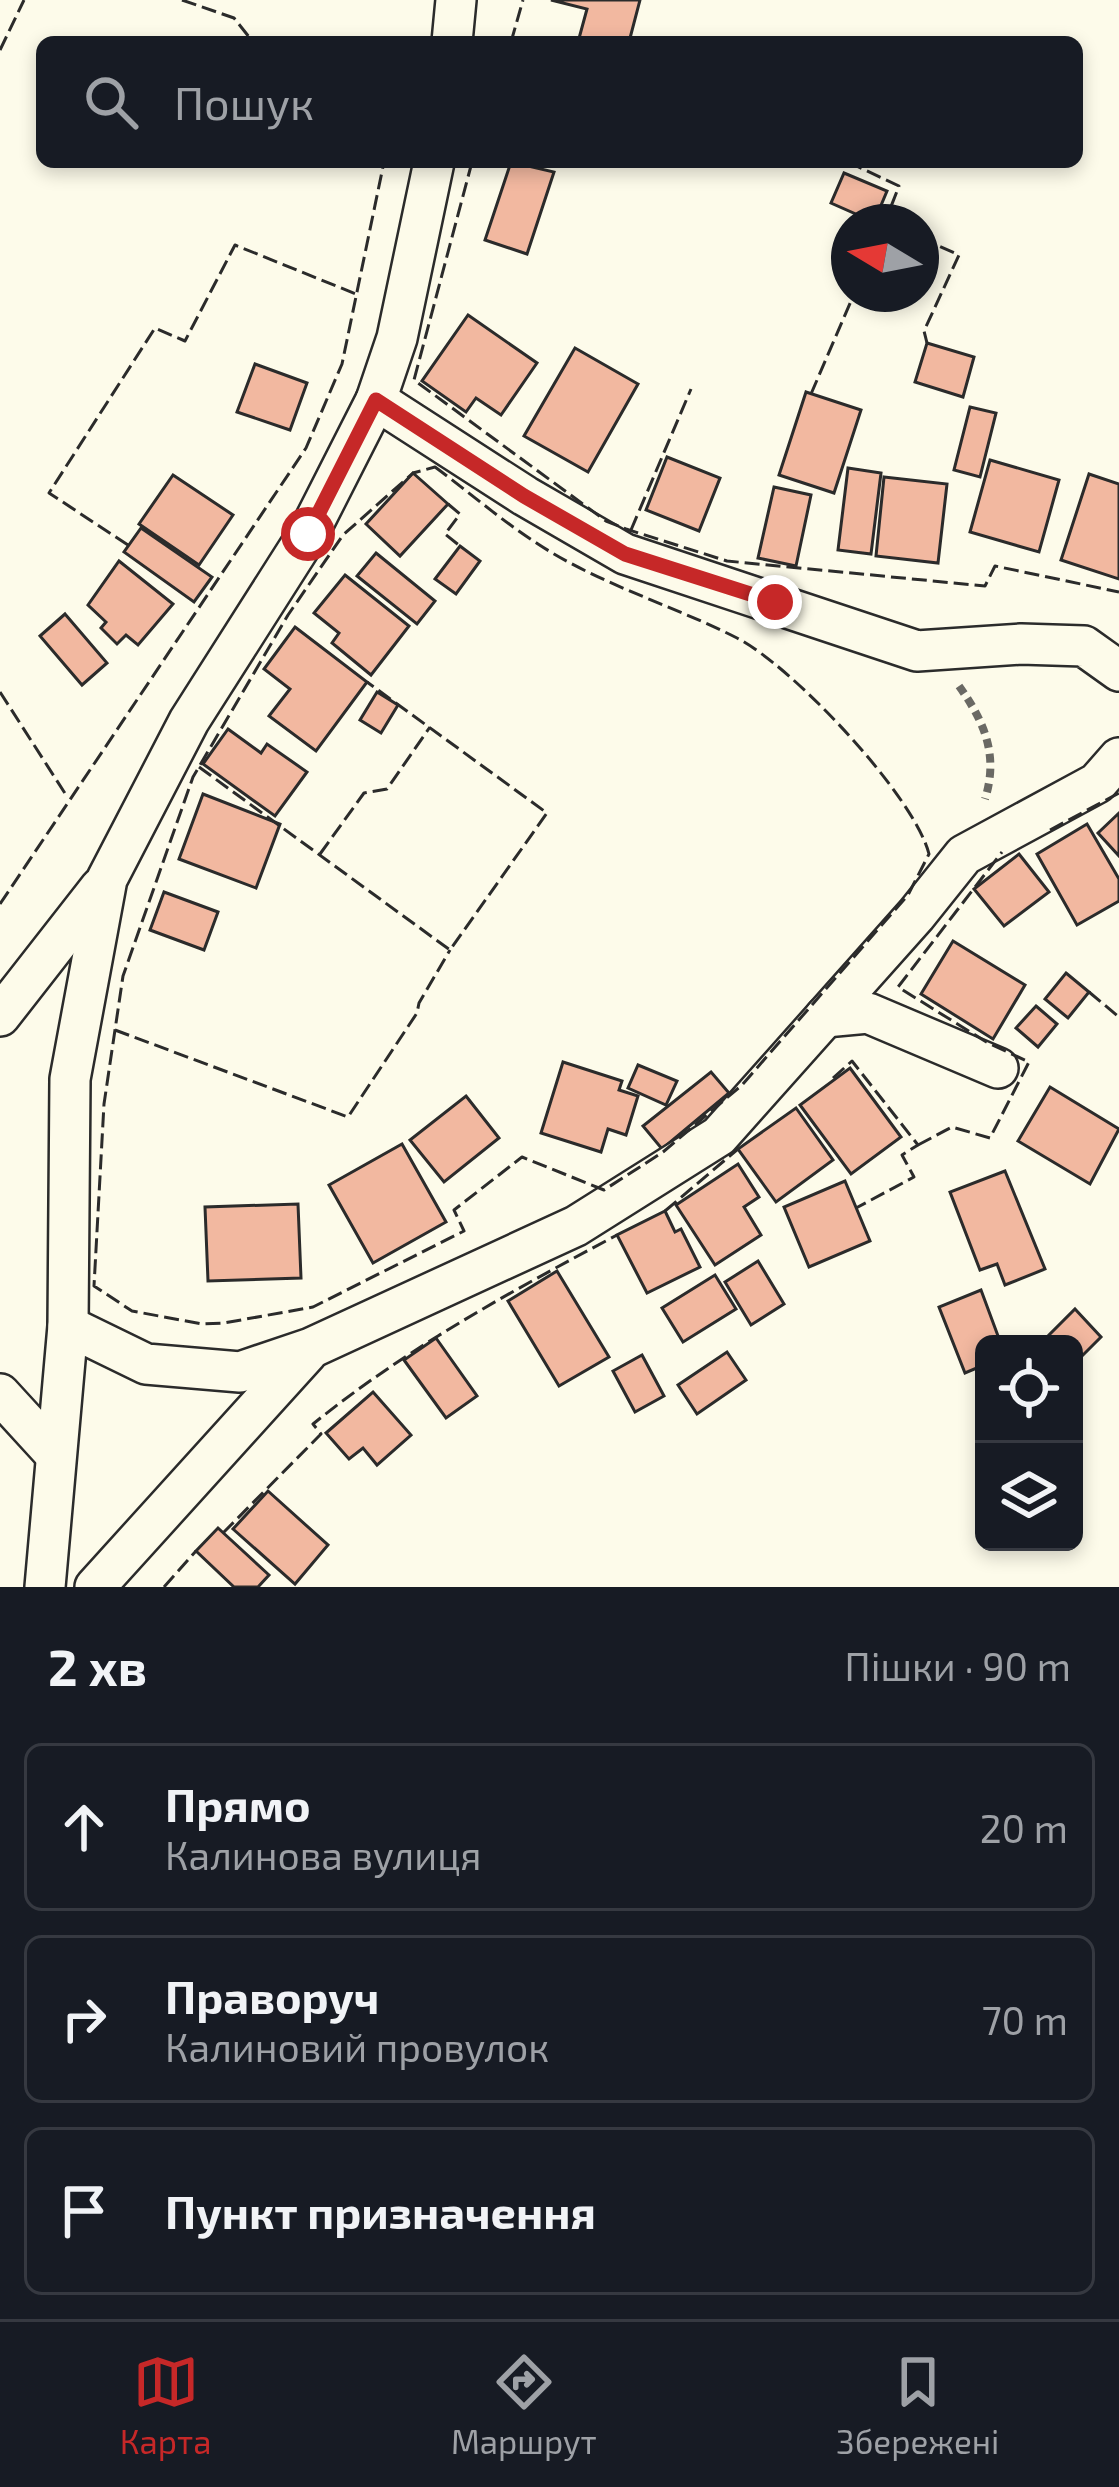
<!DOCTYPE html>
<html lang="uk">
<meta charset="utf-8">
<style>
:root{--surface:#171b24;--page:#242831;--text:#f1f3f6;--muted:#9ea1a6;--line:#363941;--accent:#c62828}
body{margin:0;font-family:"Exo 2",sans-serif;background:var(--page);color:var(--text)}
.controls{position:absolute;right:36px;bottom:36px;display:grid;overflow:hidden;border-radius:18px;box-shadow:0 6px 18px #0003}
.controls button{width:108px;height:108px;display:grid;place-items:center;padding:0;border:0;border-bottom:3px solid var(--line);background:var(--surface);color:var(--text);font:60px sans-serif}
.compass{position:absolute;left:831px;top:204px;width:108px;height:108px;border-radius:50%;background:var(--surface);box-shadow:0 6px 18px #0003;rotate:280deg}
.stop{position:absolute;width:36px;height:36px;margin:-27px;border:9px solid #c62828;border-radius:50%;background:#fff}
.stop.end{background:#c62828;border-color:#fff;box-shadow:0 3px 12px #0008}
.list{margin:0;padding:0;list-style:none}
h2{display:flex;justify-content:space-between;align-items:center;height:156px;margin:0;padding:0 48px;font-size:51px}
h2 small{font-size:39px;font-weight:400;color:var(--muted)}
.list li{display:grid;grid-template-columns:78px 1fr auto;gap:36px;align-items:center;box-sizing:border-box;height:168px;margin:0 24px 24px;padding:0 24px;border:3px solid var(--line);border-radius:18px}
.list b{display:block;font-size:45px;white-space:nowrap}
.list p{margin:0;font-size:39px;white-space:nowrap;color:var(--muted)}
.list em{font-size:39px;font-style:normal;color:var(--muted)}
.icon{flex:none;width:66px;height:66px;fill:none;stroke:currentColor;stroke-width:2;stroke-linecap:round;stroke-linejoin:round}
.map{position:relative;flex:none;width:1119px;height:1587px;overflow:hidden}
.search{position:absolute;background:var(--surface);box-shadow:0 6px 18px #0003;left:36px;right:36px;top:36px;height:132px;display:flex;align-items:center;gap:30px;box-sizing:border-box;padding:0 42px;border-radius:18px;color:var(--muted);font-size:45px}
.sheet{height:732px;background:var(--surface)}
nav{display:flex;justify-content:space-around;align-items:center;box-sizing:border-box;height:168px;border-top:3px solid var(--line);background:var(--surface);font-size:33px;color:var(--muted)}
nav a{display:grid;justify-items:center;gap:6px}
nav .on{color:var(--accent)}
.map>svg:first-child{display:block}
.building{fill:#f2b8a0;stroke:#2b2b2b;stroke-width:3}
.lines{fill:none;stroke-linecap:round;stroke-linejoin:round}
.minor-casing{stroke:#2b2b2b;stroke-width:44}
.path{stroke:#6a6964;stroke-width:8;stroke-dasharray:9 6;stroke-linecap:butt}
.minor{stroke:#fdfbea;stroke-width:39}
.fence{stroke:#2b2b2b;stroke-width:3;stroke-dasharray:15 6;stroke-linecap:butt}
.route{stroke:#c62828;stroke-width:15}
</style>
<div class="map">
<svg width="1119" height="1587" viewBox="0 0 1119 1587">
<rect width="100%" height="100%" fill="#fdfbea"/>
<g class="building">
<polygon points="551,0 640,0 629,42 578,42 587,9"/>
<polygon points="511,162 554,172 527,254 485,240"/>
<polygon points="844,173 887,191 874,222 831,203"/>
<polygon points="468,315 537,363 501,415 476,398 466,412 422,381"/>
<polygon points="927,343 974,357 963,397 915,382"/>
<polygon points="575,348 638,384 588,472 524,436"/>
<polygon points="255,364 307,383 290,430 237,412"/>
<polygon points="806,392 861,410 834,493 779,475"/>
<polygon points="970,407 996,413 980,477 954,470"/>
<polygon points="667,457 720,478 699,531 646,510"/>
<polygon points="990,460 1059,480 1039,552 970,532"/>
<polygon points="848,468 881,473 871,554 838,550"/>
<polygon points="413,473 448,504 400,556 366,524"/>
<polygon points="1089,474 1119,484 1119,579 1061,560"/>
<polygon points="173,475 233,515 199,565 139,524"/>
<polygon points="884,477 947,484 938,563 876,556"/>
<polygon points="774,487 811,495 796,566 758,558"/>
<polygon points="141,528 212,577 194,602 124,552"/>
<polygon points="460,546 480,561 456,594 435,579"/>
<polygon points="376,553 435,601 417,624 357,576"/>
<polygon points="119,561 173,604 138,645 126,635 117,644 101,628 106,622 88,605"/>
<polygon points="345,575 409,626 371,675 332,643 339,633 314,613"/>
<polygon points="65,614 107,663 82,685 40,636"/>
<polygon points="295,627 367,682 316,751 269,716 290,689 264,669"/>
<polygon points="377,692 398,705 381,733 360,720"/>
<polygon points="228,729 261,753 267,744 307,772 275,816 203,764"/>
<polygon points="203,794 280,824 256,888 179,859"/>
<polygon points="1119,813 1119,856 1098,833"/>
<polygon points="1087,824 1119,879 1119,901 1077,925 1037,854"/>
<polygon points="1019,854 1049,892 1004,926 974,889"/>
<polygon points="164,892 218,912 204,950 150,930"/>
<polygon points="953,941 1025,985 993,1039 921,994"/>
<polygon points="1066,973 1089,992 1068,1018 1045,999"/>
<polygon points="1036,1006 1057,1024 1038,1047 1016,1028"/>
<polygon points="563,1062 622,1081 619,1090 638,1096 626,1135 608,1129 601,1152 541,1133"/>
<polygon points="638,1065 677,1081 666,1105 628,1088"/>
<polygon points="850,1068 901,1137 851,1174 800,1105"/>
<polygon points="711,1072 729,1093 662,1149 643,1126"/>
<polygon points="1050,1087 1119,1129 1090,1184 1018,1141"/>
<polygon points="466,1096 499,1138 444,1182 410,1140"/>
<polygon points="796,1108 833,1160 776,1202 738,1149"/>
<polygon points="402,1144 446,1222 373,1263 329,1185"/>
<polygon points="738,1164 759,1197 744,1207 761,1235 715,1265 676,1205"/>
<polygon points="1005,1171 1045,1269 1005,1285 997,1264 980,1270 950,1192"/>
<polygon points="845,1181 870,1241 809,1267 784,1207"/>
<polygon points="298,1204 301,1278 208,1281 205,1207"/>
<polygon points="665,1211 675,1232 681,1229 700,1267 647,1293 617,1235"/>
<polygon points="758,1261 784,1304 751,1325 725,1282"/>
<polygon points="557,1271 609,1357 559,1386 508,1301"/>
<polygon points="715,1275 736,1309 683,1342 662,1308"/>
<polygon points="981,1290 1001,1344 984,1344 984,1365 965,1373 939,1307"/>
<polygon points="1075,1309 1101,1337 1074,1364 1074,1344 1040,1344"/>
<polygon points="436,1338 477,1396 446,1418 404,1360"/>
<polygon points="727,1352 746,1380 697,1414 678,1385"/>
<polygon points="642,1355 664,1396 635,1412 613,1371"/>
<polygon points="373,1392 411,1435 377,1465 363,1448 349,1459 326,1433"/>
<polygon points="268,1491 328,1545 295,1584 233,1529"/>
<polygon points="218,1528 269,1575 258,1587 234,1587 196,1551"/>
</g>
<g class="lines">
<defs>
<g id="minor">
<polyline points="452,42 456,0"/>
<polyline points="376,400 525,496 625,554 917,651 1021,644 1084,646 1119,671"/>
<polyline points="0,1016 100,888"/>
<polyline points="825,1017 868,1013 998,1068"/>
<polyline points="68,1326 146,1364 240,1372 311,1348 576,1226 719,1136 916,915 964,855 1097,783 1119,758"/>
<polyline points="0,1394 55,1454"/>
<polyline points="45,1587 68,1326 70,1079 107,879 189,721 308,534 376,400 397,338 434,162"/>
<polyline points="95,1587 307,1353"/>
</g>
</defs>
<use href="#minor" class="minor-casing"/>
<path class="path" d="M959,686C984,721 999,755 985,799"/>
<use href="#minor" class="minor"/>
<g class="fence">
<polyline points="182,0 234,18 253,42"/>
<polyline points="511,42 523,0"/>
<polyline points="0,50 24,0"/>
<polyline points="472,162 414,380 606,521 626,529 727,561 985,586 995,566 1119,592"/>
<polyline points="848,162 899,186 885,222"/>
<polyline points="921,238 959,255 924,331 927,343"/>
<polyline points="811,394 854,294"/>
<path d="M435,467C469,492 502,521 538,544C599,584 672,605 737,638C792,666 914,795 929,854L908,895L742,1085L663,1152L604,1190L522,1157L454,1210L464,1231L313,1307L224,1323L202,1324L132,1311L94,1286L104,1104L123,976L193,777L288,615L343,535L413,473Z"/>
<polyline points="448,504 460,514 445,534 460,546"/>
<polyline points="631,530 691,389"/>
<polyline points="128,545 49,493 155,328 185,341 235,245 356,294"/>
<polyline points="0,692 68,798"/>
<polyline points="199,767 450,950 547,813 367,682"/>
<polyline points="1050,830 1119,793"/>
<polyline points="320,854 364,793 387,789 430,727"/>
<polyline points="0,904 306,448 342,364 384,162"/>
<polyline points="1089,992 1119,1017"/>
<polyline points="115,1030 348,1117 417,1013 419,1003 450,950"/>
<polyline points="833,1078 852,1061 918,1145 902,1155 914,1177 856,1208"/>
<polyline points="918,1145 952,1127 990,1138 1029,1062 988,1043 898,987 1002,852"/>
<polyline points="665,1211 738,1149"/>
<path d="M223,1533L321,1434L313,1424C407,1348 510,1292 617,1235"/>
<polyline points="164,1587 196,1551"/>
</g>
</g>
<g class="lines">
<polyline class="route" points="308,534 376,400 524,496 625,554 775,602"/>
</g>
</svg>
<div class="controls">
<button><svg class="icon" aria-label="locate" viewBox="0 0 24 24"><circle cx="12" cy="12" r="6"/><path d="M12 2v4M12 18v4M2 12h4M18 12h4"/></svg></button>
<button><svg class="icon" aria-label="layers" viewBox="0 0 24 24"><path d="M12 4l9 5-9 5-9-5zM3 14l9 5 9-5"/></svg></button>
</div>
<svg class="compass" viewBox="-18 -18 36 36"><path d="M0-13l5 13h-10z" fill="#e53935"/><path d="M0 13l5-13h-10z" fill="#9ea1a6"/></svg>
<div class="stop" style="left:308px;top:534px"></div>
<div class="stop end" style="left:775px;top:602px"></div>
<div class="search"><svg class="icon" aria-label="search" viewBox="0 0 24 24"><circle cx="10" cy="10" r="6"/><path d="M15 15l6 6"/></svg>Пошук</div>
</div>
<section class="sheet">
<h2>2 хв<small>Пішки · 90 m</small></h2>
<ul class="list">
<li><svg class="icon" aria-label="ahead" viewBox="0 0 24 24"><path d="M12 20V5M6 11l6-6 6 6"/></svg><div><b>Прямо</b><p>Калинова вулиця</p></div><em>20 m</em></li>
<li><svg class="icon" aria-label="right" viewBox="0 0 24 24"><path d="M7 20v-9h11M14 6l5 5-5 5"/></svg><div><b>Праворуч</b><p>Калиновий провулок</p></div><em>70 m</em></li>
<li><svg class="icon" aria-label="arrive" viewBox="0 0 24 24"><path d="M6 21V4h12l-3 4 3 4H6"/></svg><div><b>Пункт призначення</b></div></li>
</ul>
</section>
<nav>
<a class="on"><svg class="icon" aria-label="map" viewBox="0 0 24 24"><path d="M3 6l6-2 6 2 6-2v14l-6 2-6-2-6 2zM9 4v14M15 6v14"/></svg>Карта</a>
<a><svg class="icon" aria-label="directions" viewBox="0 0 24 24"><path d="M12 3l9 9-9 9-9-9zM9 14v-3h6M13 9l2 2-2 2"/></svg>Маршрут</a>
<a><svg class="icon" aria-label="saved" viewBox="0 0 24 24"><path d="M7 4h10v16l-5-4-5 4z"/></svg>Збережені</a>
</nav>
